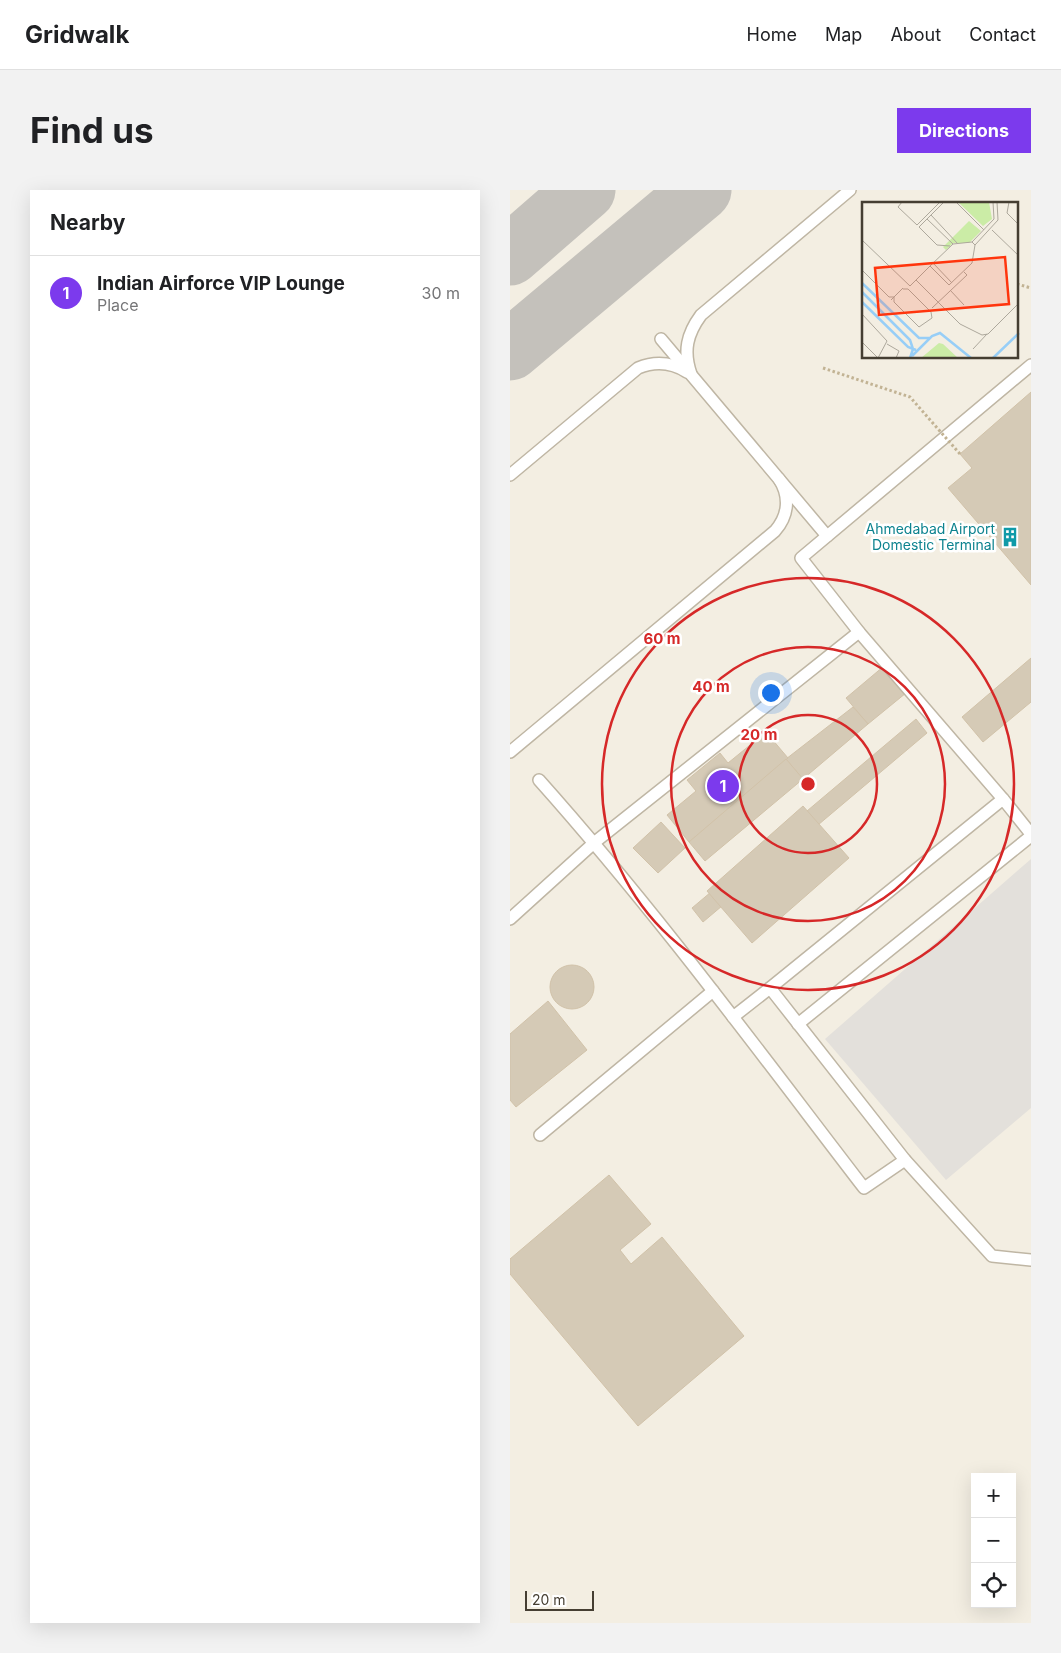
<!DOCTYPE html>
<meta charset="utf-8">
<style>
:root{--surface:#fff;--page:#f2f2f2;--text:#202124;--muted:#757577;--line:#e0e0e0;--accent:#7c3aed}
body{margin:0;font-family:Inter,sans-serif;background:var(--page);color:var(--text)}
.controls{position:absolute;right:15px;bottom:15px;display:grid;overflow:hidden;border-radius:0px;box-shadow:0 5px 20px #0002}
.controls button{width:45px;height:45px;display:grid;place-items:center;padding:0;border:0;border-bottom:1px solid var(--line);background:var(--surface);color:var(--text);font:25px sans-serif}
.scale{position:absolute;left:15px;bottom:12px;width:69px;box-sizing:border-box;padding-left:5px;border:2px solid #453e32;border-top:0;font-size:14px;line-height:18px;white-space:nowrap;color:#453e32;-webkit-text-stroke:4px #fff;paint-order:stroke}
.you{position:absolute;left:260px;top:502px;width:18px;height:18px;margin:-12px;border:4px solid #fff;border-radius:50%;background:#1a73e8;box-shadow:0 0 0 8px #1a73e833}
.badge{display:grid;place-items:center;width:32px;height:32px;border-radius:50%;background:var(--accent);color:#fff;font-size:16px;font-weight:700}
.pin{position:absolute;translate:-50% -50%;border:2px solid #fff;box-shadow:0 1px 5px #0006}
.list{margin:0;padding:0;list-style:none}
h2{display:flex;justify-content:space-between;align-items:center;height:65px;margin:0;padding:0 20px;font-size:21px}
h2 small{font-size:16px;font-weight:400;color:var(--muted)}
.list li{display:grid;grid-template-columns:32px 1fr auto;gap:15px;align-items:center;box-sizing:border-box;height:75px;padding:0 20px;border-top:1px solid var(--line)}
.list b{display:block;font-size:19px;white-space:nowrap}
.list p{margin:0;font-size:16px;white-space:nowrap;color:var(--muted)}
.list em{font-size:16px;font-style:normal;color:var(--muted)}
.icon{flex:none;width:28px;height:28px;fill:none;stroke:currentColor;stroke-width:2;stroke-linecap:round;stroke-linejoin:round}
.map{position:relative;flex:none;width:521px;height:1433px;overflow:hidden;border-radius:0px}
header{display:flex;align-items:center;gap:30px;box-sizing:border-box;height:70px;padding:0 25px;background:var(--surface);border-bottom:1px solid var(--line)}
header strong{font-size:24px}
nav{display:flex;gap:28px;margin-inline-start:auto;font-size:18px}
.intro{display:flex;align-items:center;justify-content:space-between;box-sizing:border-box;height:120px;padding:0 30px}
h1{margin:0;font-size:35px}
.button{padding:12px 22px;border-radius:0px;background:var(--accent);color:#fff;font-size:18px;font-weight:700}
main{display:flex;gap:30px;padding:0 30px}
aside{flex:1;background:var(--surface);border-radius:0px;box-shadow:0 5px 20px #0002}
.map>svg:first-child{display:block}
.parking{fill:#e3e0db}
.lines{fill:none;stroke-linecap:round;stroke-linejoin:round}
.taxiway{stroke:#c4c1bb;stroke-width:61}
.building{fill:#d5cab6;stroke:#d1c2a9}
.lane-casing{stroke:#bfb6a4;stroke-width:14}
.path{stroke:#c2b394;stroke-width:3;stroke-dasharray:2.5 2.5;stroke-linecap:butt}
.lane{stroke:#fff;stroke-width:11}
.path-bridge{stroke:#c2b394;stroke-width:3;stroke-dasharray:2.5 2.5;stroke-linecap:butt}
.ring{fill:none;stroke:#d62828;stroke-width:2.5}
.labels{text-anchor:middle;stroke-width:5;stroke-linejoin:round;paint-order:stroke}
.culture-label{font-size:14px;fill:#0d838f;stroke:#fff;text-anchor:end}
.inset-river{fill:none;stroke:#97cef7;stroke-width:2.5}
.inset-road{fill:none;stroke:#ada89c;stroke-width:1}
.view{fill:#ff350d;fill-opacity:0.15;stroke:#ff350d;stroke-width:2.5}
.inset-edge{fill:none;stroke:#453e32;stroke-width:2.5}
.centre{fill:#d62828;stroke:#fff;stroke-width:2.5}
.ring-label{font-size:15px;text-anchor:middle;font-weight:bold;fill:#d62828;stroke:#fff;stroke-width:5;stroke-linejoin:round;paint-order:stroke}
</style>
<header>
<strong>Gridwalk</strong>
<nav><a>Home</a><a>Map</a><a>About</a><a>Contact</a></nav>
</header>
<div class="intro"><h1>Find us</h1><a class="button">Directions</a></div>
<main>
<aside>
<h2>Nearby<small></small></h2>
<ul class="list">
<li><span class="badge">1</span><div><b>Indian Airforce VIP Lounge</b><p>Place</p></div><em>30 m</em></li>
</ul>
</aside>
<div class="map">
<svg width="521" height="1433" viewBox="0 0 521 1433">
<rect width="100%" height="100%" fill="#f3eee2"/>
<polygon class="parking" points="521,669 521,918 436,990 315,849"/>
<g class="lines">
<g class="taxiway">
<polyline points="0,65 75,0"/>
<polyline points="0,160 191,0"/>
</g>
</g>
<g class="building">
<polygon points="521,202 521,395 438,298 462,278 450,264"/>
<polygon points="521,468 521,512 473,552 452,527"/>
<polygon points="374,476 396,503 358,534 336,508"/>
<polygon points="343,517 358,534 293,589 276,569"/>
<polygon points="406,529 417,543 193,732 182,718"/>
<polygon points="256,542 278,568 179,652 157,625 186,601 177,590 210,563 218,573"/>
<polygon points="276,569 293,589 195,671 179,652"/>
<polygon points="293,616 339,668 242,753 197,701"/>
<polygon points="151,632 175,658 148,683 123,658"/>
<circle cx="62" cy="797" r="22"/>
<polygon points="38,811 77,860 6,917 0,910 0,844"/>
<polygon points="99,985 141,1034 110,1060 121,1074 152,1047 234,1146 128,1236 0,1084 0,1069"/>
</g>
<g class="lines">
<defs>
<g id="lane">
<polyline points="151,149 317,346"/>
<path d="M181,184C173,161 177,144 191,125L340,0"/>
<path d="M0,285L128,178C145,171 161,172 177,182"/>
<path d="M0,562L265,341C279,325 280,306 269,289"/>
<path d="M29,590C145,720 248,860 354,998L395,970"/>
<polyline points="493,609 349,442 291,368 521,175"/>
<polyline points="521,644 493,609 260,798 395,970 482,1066 521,1070"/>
<polyline points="0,729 85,652 349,442"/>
<polyline points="223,827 260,798"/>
<polyline points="288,834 521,646"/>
<polyline points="30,945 203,801"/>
</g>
</defs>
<use href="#lane" class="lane-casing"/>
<polyline class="path" points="507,94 521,98"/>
<use href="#lane" class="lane"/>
<polyline class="path-bridge" points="313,178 400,207 450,264"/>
</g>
<g class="ring">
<circle cx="298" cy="594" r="69"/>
<circle cx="298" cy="594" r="137"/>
<circle cx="298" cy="594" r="206"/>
</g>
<defs>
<symbol id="building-bare" viewBox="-9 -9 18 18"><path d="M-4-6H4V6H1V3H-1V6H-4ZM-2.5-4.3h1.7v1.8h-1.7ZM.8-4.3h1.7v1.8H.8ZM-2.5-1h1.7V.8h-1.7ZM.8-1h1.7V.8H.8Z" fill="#0f9aa8" stroke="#fff" stroke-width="2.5" paint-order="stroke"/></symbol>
</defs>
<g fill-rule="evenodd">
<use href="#building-bare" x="486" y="333" width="28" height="28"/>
</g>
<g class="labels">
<g class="culture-label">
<text x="485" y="344">Ahmedabad Airport<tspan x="485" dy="16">Domestic Terminal</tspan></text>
</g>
</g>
<g transform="translate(352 12)">
<rect width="156" height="156" fill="#f3eee2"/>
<path d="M96,0H127L130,17L121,24ZM107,19L119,29L107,41H91L84,48L81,45ZM77,141L81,142L96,156H59Z" fill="#cbeca6"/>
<path class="inset-river" d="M0,81L57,136H68M0,90L48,138L51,147L48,156M0,100L46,145L54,148M50,154L70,134L78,131L109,156M131,156L157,131"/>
<path class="inset-road" d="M40,0L36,5L55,23L78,0M82,0L57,25L75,43L88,44M94,0L122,28M131,0L132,17L110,40L113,43L136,18L135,0M147,0L145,11L157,23M69,13L96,42M65,17L91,42M130,28L157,54M0,38L48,84L68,64M110,40L91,42L68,64L87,83L110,61L113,43M71,61L90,81M0,68L27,95H32M54,78L98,122L120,133L126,132L157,101M88,88L102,103M32,95V100L57,125L70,116L69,110L46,87H41M29,98L41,86M70,106L105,73L102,70M0,112L25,139L16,156M0,140L15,155M25,142L37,149L34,156M111,147L125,132"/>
<path class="view" d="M143,55L147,102L17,113L13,66Z"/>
<rect width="156" height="156" class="inset-edge"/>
</g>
<circle cx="298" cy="594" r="8" class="centre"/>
<g class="ring-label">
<text x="152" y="454">60 m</text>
<text x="201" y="502">40 m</text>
<text x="249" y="550">20 m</text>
</g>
</svg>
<div class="controls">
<button>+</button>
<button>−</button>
<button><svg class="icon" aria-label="locate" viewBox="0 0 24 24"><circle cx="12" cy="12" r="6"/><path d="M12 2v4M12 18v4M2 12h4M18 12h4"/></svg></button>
</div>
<div class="scale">20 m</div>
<div class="you"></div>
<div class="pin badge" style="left:213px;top:596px">1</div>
</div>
</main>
